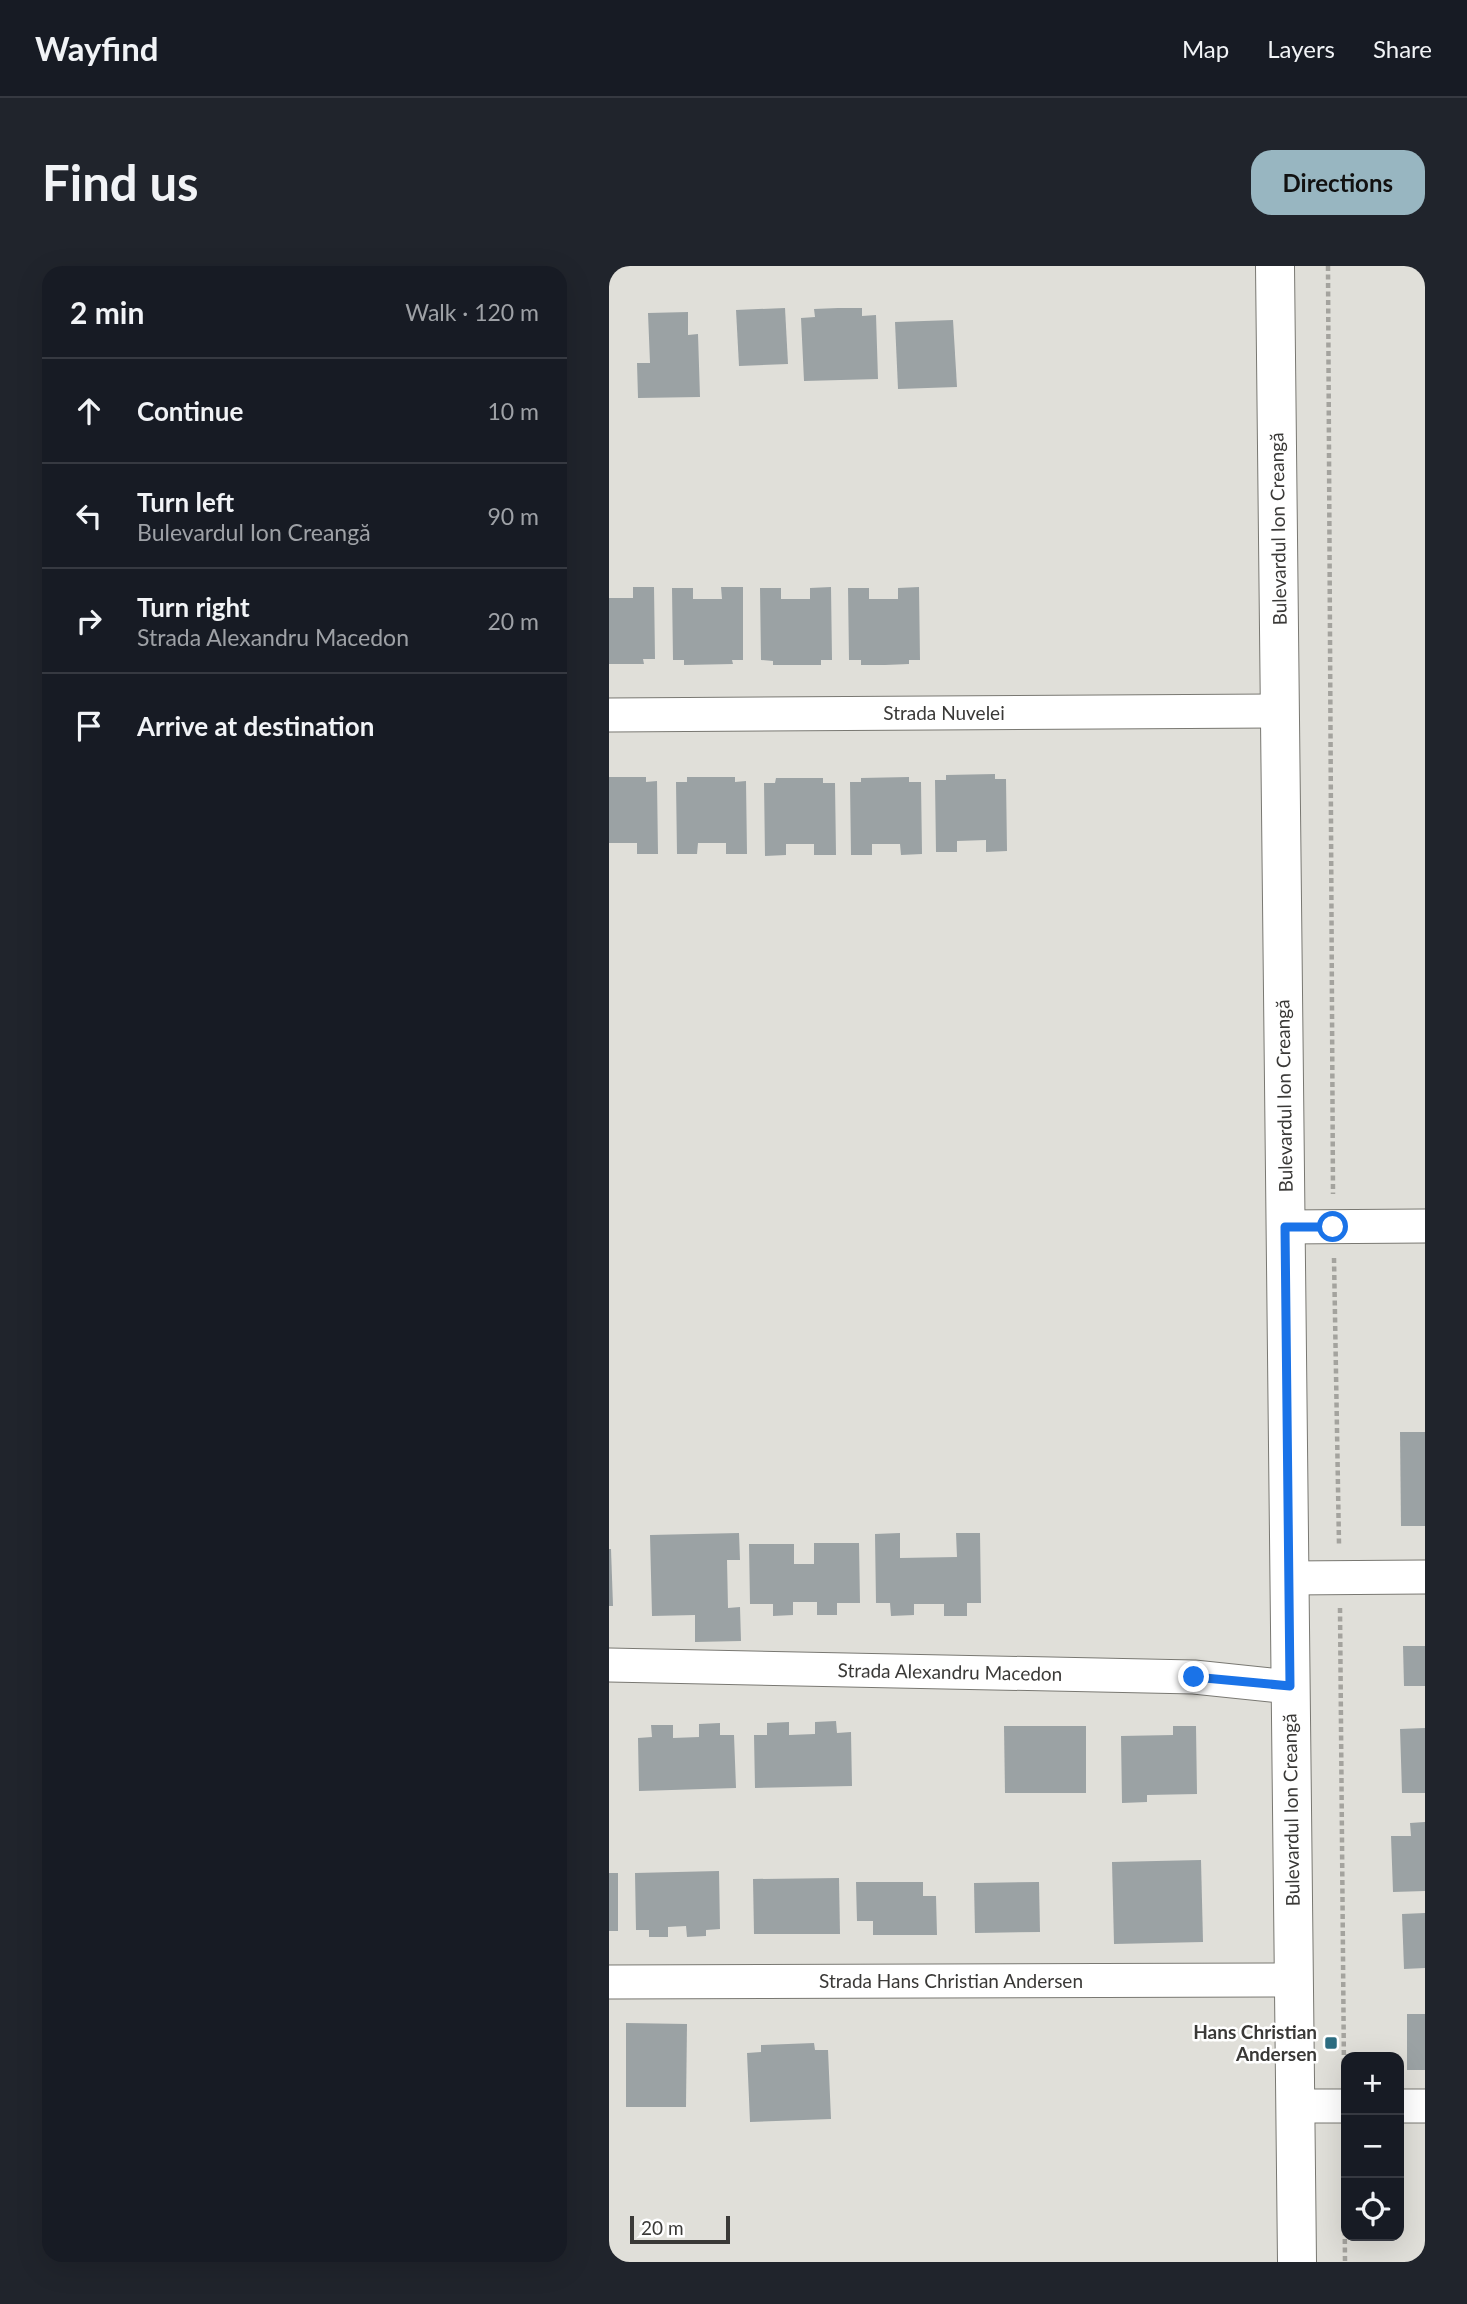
<!DOCTYPE html>
<meta charset="utf-8">
<style>
:root{--surface:#171b24;--page:#20242c;--text:#f1f3f6;--muted:#9ea1a6;--line:#363941;--accent:#98b6c1}
body{margin:0;font-family:Lato,sans-serif;background:var(--page);color:var(--text)}
.controls{position:absolute;right:21px;bottom:21px;display:grid;overflow:hidden;border-radius:14px;box-shadow:0 7px 28px #0002}
.controls button{width:63px;height:63px;display:grid;place-items:center;padding:0;border:0;border-bottom:2px solid var(--line);background:var(--surface);color:var(--text);font:35px sans-serif}
.scale{position:absolute;left:21px;bottom:18px;width:100px;box-sizing:border-box;padding-left:7px;border:4px solid #3a3937;border-top:0;font-size:19px;line-height:24px;white-space:nowrap;color:#3a3937;-webkit-text-stroke:5px #fff;paint-order:stroke}
.stop{position:absolute;width:21px;height:21px;margin:-16px;border:5px solid #1a73e8;border-radius:50%;background:#fff}
.stop.end{background:#1a73e8;border-color:#fff;box-shadow:0 2px 7px #0008}
.list{margin:0;padding:0;list-style:none}
h2{display:flex;justify-content:space-between;align-items:center;height:91px;margin:0;padding:0 28px;font-size:30px}
h2 small{font-size:23px;font-weight:400;color:var(--muted)}
.list li{display:grid;grid-template-columns:46px 1fr auto;gap:21px;align-items:center;box-sizing:border-box;height:105px;padding:0 28px;border-top:2px solid var(--line)}
.list b{display:block;font-size:26px;white-space:nowrap}
.list p{margin:0;font-size:23px;white-space:nowrap;color:var(--muted)}
.list em{font-size:23px;font-style:normal;color:var(--muted)}
.icon{flex:none;width:38px;height:38px;fill:none;stroke:currentColor;stroke-width:2;stroke-linecap:round;stroke-linejoin:round}
.map{position:relative;flex:none;width:816px;height:1996px;overflow:hidden;border-radius:21px}
header{display:flex;align-items:center;gap:42px;box-sizing:border-box;height:98px;padding:0 35px;background:var(--surface);border-bottom:2px solid var(--line)}
header strong{font-size:33px}
nav{display:flex;gap:38px;margin-inline-start:auto;font-size:24px}
.intro{display:flex;align-items:center;justify-content:space-between;box-sizing:border-box;height:168px;padding:0 42px}
h1{margin:0;font-size:49px}
.button{padding:18px 32px;border-radius:21px;background:var(--accent);color:#111;font-size:24px;font-weight:700}
main{display:flex;gap:42px;padding:0 42px}
aside{flex:1;background:var(--surface);border-radius:21px;box-shadow:0 7px 28px #0002}
.map>svg:first-child{display:block}
.building{fill:#9ba2a4}
.lines{fill:none;stroke-linecap:round;stroke-linejoin:round}
.street-casing{stroke:#797872;stroke-width:35}
.secondary-casing{stroke:#797872;stroke-width:40}
.path{stroke:#a4a39e;stroke-width:4.5;stroke-dasharray:5 3.5;stroke-linecap:butt}
.street{stroke:#fff;stroke-width:33}
.secondary{stroke:#fff;stroke-width:38}
.route{stroke:#1a73e8;stroke-width:9}
.poi-dot{fill:#2c6c80;stroke:#fff;stroke-width:2.5}
.labels{text-anchor:middle;stroke-width:5;stroke-linejoin:round;paint-order:stroke}
.street-label{font-size:19px;fill:#3a3937;stroke:#fff}
.poi-label{font-size:19px;font-weight:bold;fill:#3a3937;stroke:#fff;text-anchor:end}
</style>
<header>
<strong>Wayfind</strong>
<nav><a>Map</a><a>Layers</a><a>Share</a></nav>
</header>
<div class="intro"><h1>Find us</h1><a class="button">Directions</a></div>
<main>
<aside>
<h2>2 min<small>Walk · 120 m</small></h2>
<ul class="list">
<li><svg class="icon" aria-label="ahead" viewBox="0 0 24 24"><path d="M12 20V5M6 11l6-6 6 6"/></svg><div><b>Continue</b></div><em>10 m</em></li>
<li><svg class="icon" aria-label="left" viewBox="0 0 24 24"><path d="M17 20v-9H6M10 6l-5 5 5 5"/></svg><div><b>Turn left</b><p>Bulevardul Ion Creangă</p></div><em>90 m</em></li>
<li><svg class="icon" aria-label="right" viewBox="0 0 24 24"><path d="M7 20v-9h11M14 6l5 5-5 5"/></svg><div><b>Turn right</b><p>Strada Alexandru Macedon</p></div><em>20 m</em></li>
<li><svg class="icon" aria-label="arrive" viewBox="0 0 24 24"><path d="M6 21V4h12l-3 4 3 4H6"/></svg><div><b>Arrive at destination</b></div></li>
</ul>
</aside>
<div class="map">
<svg width="816" height="1996" viewBox="0 0 816 1996">
<rect width="100%" height="100%" fill="#e0dfd9"/>
<g class="building">
<polygon points="176,42 179,98 130,100 127,44"/>
<polygon points="229,42 253,42 253,50 267,49 269,113 195,115 192,52 206,51 205,43"/>
<polygon points="79,46 79,69 89,68 91,131 29,132 28,97 41,97 39,47"/>
<polygon points="344,54 348,121 289,123 286,56"/>
<polygon points="24,321 45,321 46,393 34,393 35,398 0,398 0,332 24,332"/>
<polygon points="112,321 134,321 134,394 123,394 124,398 75,399 75,394 64,394 63,322 84,322 84,333 113,333"/>
<polygon points="222,321 223,394 212,394 212,399 164,399 164,395 152,394 151,322 172,322 172,333 201,333 201,322"/>
<polygon points="310,321 311,394 300,394 300,398 276,399 252,399 252,394 240,394 239,322 260,322 260,333 289,333 289,322"/>
<polygon points="386,508 386,513 397,513 398,585 377,586 377,574 348,575 348,586 327,586 326,514 337,514 337,509"/>
<polygon points="0,511 37,511 37,516 48,515 49,588 28,588 28,577 0,577"/>
<polygon points="78,511 126,511 126,516 137,515 138,588 117,588 117,577 89,577 88,588 68,588 67,516 78,516"/>
<polygon points="300,511 300,516 312,516 313,588 292,589 291,578 263,578 263,589 242,589 241,516 252,516 252,512"/>
<polygon points="167,512 214,512 214,517 226,517 227,589 205,589 205,578 177,578 177,589 156,590 155,517 166,517"/>
<polygon points="791,1166 816,1166 816,1260 792,1260"/>
<polygon points="130,1267 131,1294 118,1294 119,1342 131,1341 132,1375 86,1376 86,1349 43,1350 41,1269"/>
<polygon points="291,1267 291,1292 348,1291 347,1267 371,1267 372,1337 358,1337 358,1350 335,1350 335,1338 305,1338 305,1349 282,1350 281,1337 267,1337 266,1268"/>
<polygon points="205,1277 250,1277 251,1337 228,1337 228,1349 208,1349 208,1336 184,1336 184,1349 164,1350 164,1338 141,1338 140,1278 185,1278 185,1298 205,1298"/>
<polygon points="0,1283 2,1283 4,1340 0,1340"/>
<polygon points="794,1380 816,1380 816,1420 795,1420"/>
<polygon points="227,1455 228,1467 242,1466 243,1520 146,1522 145,1469 158,1469 158,1457 180,1456 180,1469 206,1468 206,1456"/>
<polygon points="111,1457 111,1469 125,1469 127,1522 30,1525 29,1472 43,1471 42,1459 64,1459 64,1472 90,1471 90,1458"/>
<polygon points="395,1460 477,1460 477,1527 396,1527"/>
<polygon points="564,1460 587,1460 588,1528 538,1529 538,1536 513,1537 512,1470 564,1469"/>
<polygon points="816,1462 816,1527 793,1527 791,1463"/>
<polygon points="816,1556 816,1625 784,1626 782,1570 802,1570 801,1557"/>
<polygon points="592,1594 594,1676 505,1678 503,1596"/>
<polygon points="110,1605 111,1663 97,1664 97,1670 78,1671 77,1660 59,1661 59,1671 40,1671 40,1664 27,1664 26,1607"/>
<rect x="0" y="1607" width="9" height="58"/>
<polygon points="230,1612 231,1668 145,1668 144,1613"/>
<polygon points="247,1616 314,1616 314,1630 327,1630 328,1669 264,1669 264,1655 248,1655"/>
<polygon points="430,1616 431,1666 366,1667 365,1617"/>
<polygon points="816,1647 816,1702 795,1703 793,1648"/>
<rect x="798" y="1748" width="18" height="56"/>
<polygon points="17,1757 78,1758 77,1841 17,1841"/>
<polygon points="205,1777 206,1784 219,1784 222,1853 141,1856 138,1787 152,1786 152,1779"/>
</g>
<g class="lines">
<defs>
<g id="street">
<polyline points="0,449 671,445"/>
<polyline points="676,961 816,960"/>
<polyline points="680,1312 816,1311"/>
<polyline points="0,1399 585,1411 681,1421"/>
<polyline points="0,1716 684,1714"/>
<polyline points="685,1840 737,1840"/>
<polyline points="790,1840 816,1840"/>
</g>
<polyline id="secondary" points="666,0 688,1996"/>
</defs>
<use href="#street" class="street-casing"/>
<use href="#secondary" class="secondary-casing"/>
<g class="path">
<polyline points="719,0 724,928"/>
<polyline points="725,992 730,1278"/>
<polyline points="731,1342 735,1806"/>
<polyline points="735,1871 736,1996"/>
</g>
<use href="#street" class="street"/>
<use href="#secondary" class="secondary"/>
</g>
<g class="lines">
<polyline class="route" points="585,1411 681,1420 676,961 724,961"/>
</g>
<rect class="poi-dot" x="715" y="1770" width="14" height="14" rx="3.5"/>
<g class="labels">
<g class="street-label">
<text transform="translate(669 263) rotate(-91)" y="7">Bulevardul Ion Creangă</text>
<text x="335" y="454">Strada Nuvelei</text>
<text transform="translate(675 830) rotate(-91)" y="7">Bulevardul Ion Creangă</text>
<text transform="translate(341 1406) rotate(1)" y="7">Strada Alexandru Macedon</text>
<text transform="translate(682 1544) rotate(-91)" y="7">Bulevardul Ion Creangă</text>
<text x="342" y="1722">Strada Hans Christian Andersen</text>
</g>
<g class="poi-label">
<text x="708" y="1773">Hans Christian<tspan x="708" dy="22">Andersen</tspan></text>
</g>
</g>
</svg>
<div class="controls">
<button>+</button>
<button>−</button>
<button><svg class="icon" aria-label="locate" viewBox="0 0 24 24"><circle cx="12" cy="12" r="6"/><path d="M12 2v4M12 18v4M2 12h4M18 12h4"/></svg></button>
</div>
<div class="scale">20 m</div>
<div class="stop" style="left:724px;top:961px"></div>
<div class="stop end" style="left:585px;top:1411px"></div>
</div>
</main>
